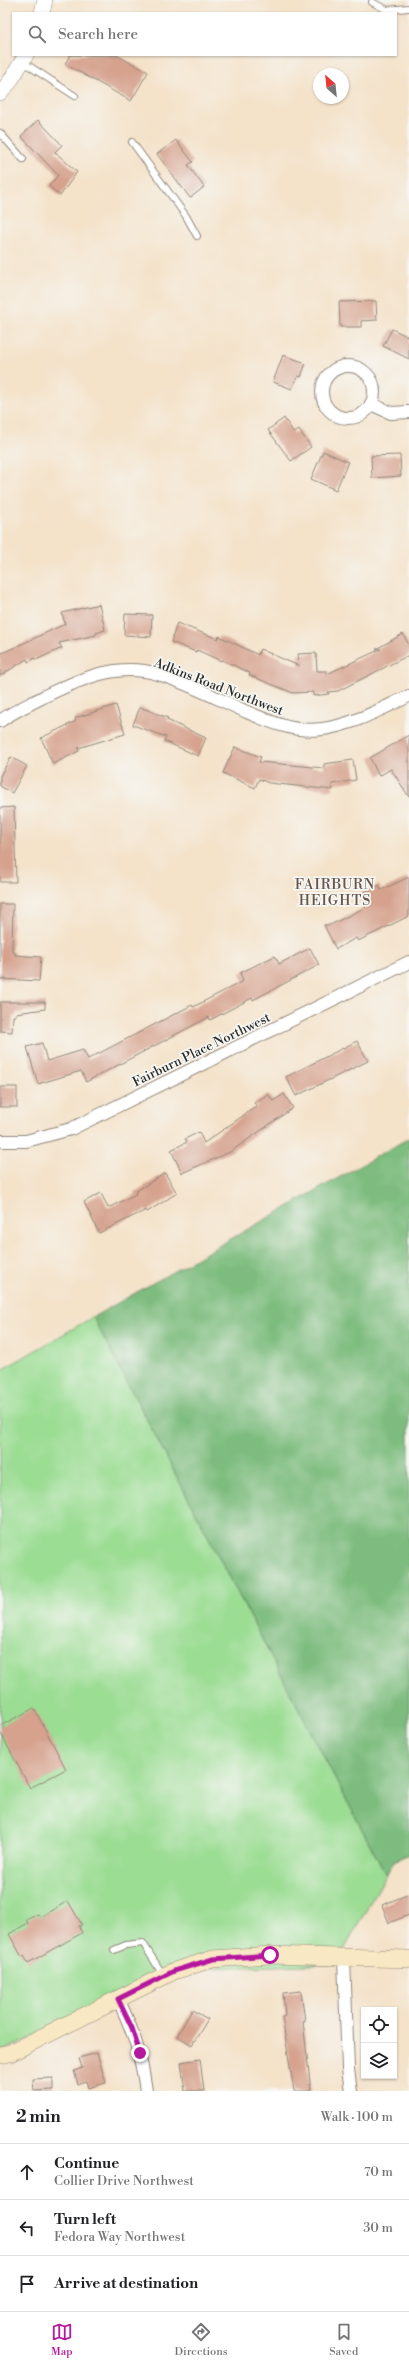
<!DOCTYPE html>
<meta charset="utf-8">
<style>
:root{--surface:#fff;--page:#f6f6f6;--text:#202124;--muted:#757577;--line:#e0e0e0;--accent:#b5179e}
body{margin:0;font-family:"Libre Bodoni",serif;background:var(--page);color:var(--text)}
.controls{position:absolute;right:12px;bottom:12px;display:grid;overflow:hidden;border-radius:0px;box-shadow:0 1px 3px #0004}
.controls button{width:36px;height:36px;display:grid;place-items:center;padding:0;border:0;border-bottom:1px solid var(--line);background:var(--surface);color:var(--text);font:20px sans-serif}
.compass{position:absolute;left:313px;top:68px;width:36px;height:36px;border-radius:50%;background:var(--surface);box-shadow:0 1px 3px #0004;rotate:333deg}
.stop{position:absolute;width:12px;height:12px;margin:-9px;border:3px solid #b5179e;border-radius:50%;background:#fff}
.stop.end{background:#b5179e;border-color:#fff;box-shadow:0 1px 4px #0008}
.list{margin:0;padding:0;list-style:none}
h2{display:flex;justify-content:space-between;align-items:center;height:52px;margin:0;padding:0 16px;font-size:17px}
h2 small{font-size:13px;font-weight:400;color:var(--muted)}
.list li{display:grid;grid-template-columns:26px 1fr auto;gap:12px;align-items:center;box-sizing:border-box;height:56px;padding:0 16px;border-top:1px solid var(--line)}
.list b{display:block;font-size:15px;white-space:nowrap}
.list p{margin:0;font-size:13px;white-space:nowrap;color:var(--muted)}
.list em{font-size:13px;font-style:normal;color:var(--muted)}
.icon{flex:none;width:22px;height:22px;fill:none;stroke:currentColor;stroke-width:2;stroke-linecap:round;stroke-linejoin:round}
.map{position:relative;flex:none;width:409px;height:2091px;overflow:hidden}
.search{position:absolute;background:var(--surface);box-shadow:0 1px 3px #0004;left:12px;right:12px;top:12px;height:44px;display:flex;align-items:center;gap:10px;box-sizing:border-box;padding:0 14px;border-radius:0px;color:var(--muted);font-size:15px}
.sheet{height:220px;background:var(--surface)}
nav{display:flex;justify-content:space-around;align-items:center;box-sizing:border-box;height:56px;border-top:1px solid var(--line);background:var(--surface);font-size:11px;color:var(--muted)}
nav a{display:grid;justify-items:center;gap:2px}
nav .on{color:var(--accent)}
.map>svg:first-child{display:block}
.green{fill:#9cdd94;stroke:#648460}
.forest{fill:#7dbc7e;stroke:#547454}
.building{fill:#d6a28e}
.lines{fill:none;stroke-linecap:round;stroke-linejoin:round}
.service-casing{stroke:#90867a;stroke-width:8}
.minor-casing{stroke:#90867a;stroke-width:14}
.tertiary-casing{stroke:#90867a;stroke-width:16}
.secondary-casing{stroke:#90867a;stroke-width:18}
.service{stroke:#fff;stroke-width:6}
.minor{stroke:#fff;stroke-width:12}
.tertiary{stroke:#fff;stroke-width:15}
.secondary{stroke:#f8e8c3;stroke-width:17}
.route{stroke:#b5179e;stroke-width:5}
.labels{text-anchor:middle;stroke-width:3.5;stroke-linejoin:round;paint-order:stroke}
.street-label{font-size:13px;fill:#2b2b2b;stroke:#f6f6f2}
.neighbourhood-label{font-size:14px;letter-spacing:1px;fill:#67554e;stroke:#f6f6f2}
</style>
<div class="map">
<svg width="409" height="2091" viewBox="0 0 409 2091">
<rect width="100%" height="100%" fill="#f6f6f2"/>
<filter id="ink" filterUnits="userSpaceOnUse"><feTurbulence type="fractalNoise" baseFrequency=".025" numOctaves="2"/><feDisplacementMap in="SourceGraphic" scale="8" xChannelSelector="R" yChannelSelector="G"/><feConvolveMatrix kernelMatrix="1 2 1 2 8 2 1 2 1" color-interpolation-filters="sRGB"/></filter>
<filter id="wash" filterUnits="userSpaceOnUse"><feTurbulence type="fractalNoise" baseFrequency=".012" numOctaves="4" result="noise"/><feDisplacementMap in="SourceGraphic" scale="16" xChannelSelector="R" yChannelSelector="G"/><feGaussianBlur stdDeviation="0.9" result="paint"/><feColorMatrix in="noise" values="0 0 0 0 0 0 0 0 0 0 0 0 0 0 0 0 0 1.4 0 .05"/><feComposite in="paint" operator="in"/></filter>
<g filter="url(#wash)">
<rect width="100%" height="100%" fill="#f4e2c9"/>
<polygon class="green" points="93,1317 386,1875 336,1964 183,1969 0,2052 0,1371"/>
<polygon class="forest" points="409,1138 409,1854 394,1861 386,1875 93,1317"/>
<g id="blocks">
<g class="building">
<polygon points="70,55 116,55 148,72 131,101 65,64"/>
<polygon points="38,120 62,145 55,152 77,172 60,196 49,186 58,175 21,136"/>
<polygon points="176,140 193,162 188,165 204,187 190,198 157,154"/>
<polygon points="376,301 377,320 361,321 361,327 340,327 339,302"/>
<polygon points="392,329 409,337 409,359 383,346"/>
<polygon points="283,355 306,363 301,377 298,376 292,389 273,382"/>
<polygon points="284,418 294,433 299,430 311,447 291,461 268,430"/>
<polygon points="323,451 348,462 336,490 311,479"/>
<polygon points="400,455 401,476 372,478 371,456"/>
<polygon points="99,604 105,630 96,633 96,635 59,643 62,648 36,660 35,658 28,662 27,659 0,676 0,654 65,624 62,613"/>
<polygon points="125,614 152,615 151,637 124,635"/>
<polygon points="177,623 218,639 219,636 258,655 260,649 299,666 298,654 316,653 317,671 327,671 327,674 381,649 376,649 403,634 409,645 409,655 338,691 328,692 329,694 313,696 313,692 293,693 249,675 250,673 222,660 221,661 197,650 196,652 171,642"/>
<polygon points="116,705 125,734 78,748 79,751 53,764 41,738 76,721 75,718"/>
<polygon points="140,707 168,718 167,720 206,738 198,756 164,741 166,737 133,725"/>
<polygon points="409,735 409,797 391,769 379,776 370,758"/>
<polygon points="235,747 261,757 259,762 324,768 324,764 353,760 356,780 332,784 333,790 269,783 259,779 255,788 223,773"/>
<polygon points="11,757 27,766 12,793 0,786 0,776"/>
<polygon points="14,807 16,882 0,882 0,808"/>
<polygon points="409,877 409,916 358,941 356,938 336,949 324,925 330,925 366,907 362,893 379,885 381,890"/>
<polygon points="0,904 13,904 12,952 15,952 15,955 41,957 39,981 0,979"/>
<polygon points="310,948 319,965 253,1000 252,998 210,1020 209,1017 86,1082 81,1071 38,1084 27,1047 42,1043 47,1061 83,1050 88,1059 192,1005 193,1007 243,981 240,973 258,964 275,956 279,964"/>
<polygon points="0,1002 45,1002 45,1009 16,1013 16,1016 13,1016 12,1032 0,1031"/>
<polygon points="357,1041 368,1061 296,1096 286,1077"/>
<rect x="0" y="1087" width="17" height="20"/>
<polygon points="268,1094 273,1101 284,1094 293,1108 230,1152 182,1173 171,1150 187,1142 185,1139 199,1132 204,1143 257,1106 254,1103"/>
<polygon points="165,1173 177,1193 147,1212 146,1210 99,1233 84,1202 101,1193 108,1208 136,1194 135,1192"/>
<polygon points="34,1708 66,1769 30,1788 0,1732 0,1726"/>
<polygon points="409,1894 409,1915 389,1923 382,1905"/>
<polygon points="68,1901 82,1925 79,1926 82,1933 28,1963 24,1956 22,1957 9,1934 28,1923 26,1920 38,1914 40,1917"/>
<polygon points="301,1991 305,2021 303,2021 311,2091 294,2091 282,2017 285,2016 283,1993"/>
<polygon points="192,2010 208,2019 192,2045 177,2036"/>
<polygon points="97,2053 106,2083 88,2088 86,2081 78,2084 74,2071 82,2068 79,2058"/>
<polygon points="200,2059 204,2091 185,2091 181,2062"/>
<polygon points="53,2078 53,2090 34,2091 33,2079"/>
</g>
</g>
</g>
<g filter="url(#ink)">
<use href="#blocks" fill-opacity="0" stroke="#90867a" stroke-width="1"/>
<g class="lines">
<defs>
<g id="service">
<polyline points="372,2 387,10 409,8"/>
<polyline points="23,62 75,96"/>
<polyline points="0,133 23,159"/>
<polyline points="132,142 186,216 197,236"/>
<polyline points="114,1950 126,1945 143,1943 163,1975"/>
</g>
<g id="minor">
<circle cx="348" cy="392" r="26"/>
<polyline points="371,404 391,413 409,412"/>
<path d="M0,721C14,711 30,704 45,696C80,679 117,662 158,674C188,683 218,699 247,712C270,722 296,733 322,729C353,725 381,709 409,696"/>
<polyline points="0,1141 26,1141 71,1129 409,962"/>
<polyline points="344,1958 348,2069 351,2091"/>
<path d="M118,1999C134,2032 141,2055 146,2091"/>
</g>
<g id="tertiary">
<polyline points="42,13 45,0"/>
<polyline points="0,93 9,83 26,55"/>
</g>
<polyline id="secondary" points="0,2055 10,2053 174,1971 213,1959 269,1955 409,1959"/>
</defs>
<use href="#service" class="service-casing"/>
<use href="#minor" class="minor-casing"/>
<use href="#tertiary" class="tertiary-casing"/>
<use href="#secondary" class="secondary-casing"/>
<use href="#service" class="service"/>
<use href="#minor" class="minor"/>
<use href="#tertiary" class="tertiary"/>
<use href="#secondary" class="secondary"/>
</g>
</g>
<g class="lines" filter="url(#ink)">
<polyline class="route" points="140,2053 132,2028 118,1999 174,1971 213,1959 270,1955"/>
</g>
<g class="labels">
<g class="street-label">
<text transform="translate(219 686) rotate(21)" y="5">Adkins Road Northwest</text>
<text transform="translate(201 1049) rotate(-26)" y="5">Fairburn Place Northwest</text>
</g>
<g class="neighbourhood-label">
<text x="335" y="889">FAIRBURN<tspan x="335" dy="16">HEIGHTS</tspan></text>
</g>
</g>
</svg>
<div class="controls">
<button><svg class="icon" aria-label="locate" viewBox="0 0 24 24"><circle cx="12" cy="12" r="6"/><path d="M12 2v4M12 18v4M2 12h4M18 12h4"/></svg></button>
<button><svg class="icon" aria-label="layers" viewBox="0 0 24 24"><path d="M12 4l9 5-9 5-9-5zM3 14l9 5 9-5"/></svg></button>
</div>
<svg class="compass" viewBox="-18 -18 36 36"><path d="M0-13l5 13h-10z" fill="#e53935"/><path d="M0 13l5-13h-10z" fill="#757577"/></svg>
<div class="stop" style="left:270px;top:1955px"></div>
<div class="stop end" style="left:140px;top:2053px"></div>
<div class="search"><svg class="icon" aria-label="search" viewBox="0 0 24 24"><circle cx="10" cy="10" r="6"/><path d="M15 15l6 6"/></svg>Search here</div>
</div>
<section class="sheet">
<h2>2 min<small>Walk · 100 m</small></h2>
<ul class="list">
<li><svg class="icon" aria-label="ahead" viewBox="0 0 24 24"><path d="M12 20V5M6 11l6-6 6 6"/></svg><div><b>Continue</b><p>Collier Drive Northwest</p></div><em>70 m</em></li>
<li><svg class="icon" aria-label="left" viewBox="0 0 24 24"><path d="M17 20v-9H6M10 6l-5 5 5 5"/></svg><div><b>Turn left</b><p>Fedora Way Northwest</p></div><em>30 m</em></li>
<li><svg class="icon" aria-label="arrive" viewBox="0 0 24 24"><path d="M6 21V4h12l-3 4 3 4H6"/></svg><div><b>Arrive at destination</b></div></li>
</ul>
</section>
<nav>
<a class="on"><svg class="icon" aria-label="map" viewBox="0 0 24 24"><path d="M3 6l6-2 6 2 6-2v14l-6 2-6-2-6 2zM9 4v14M15 6v14"/></svg>Map</a>
<a><svg class="icon" aria-label="directions" viewBox="0 0 24 24"><path d="M12 3l9 9-9 9-9-9zM9 14v-3h6M13 9l2 2-2 2"/></svg>Directions</a>
<a><svg class="icon" aria-label="saved" viewBox="0 0 24 24"><path d="M7 4h10v16l-5-4-5 4z"/></svg>Saved</a>
</nav>
